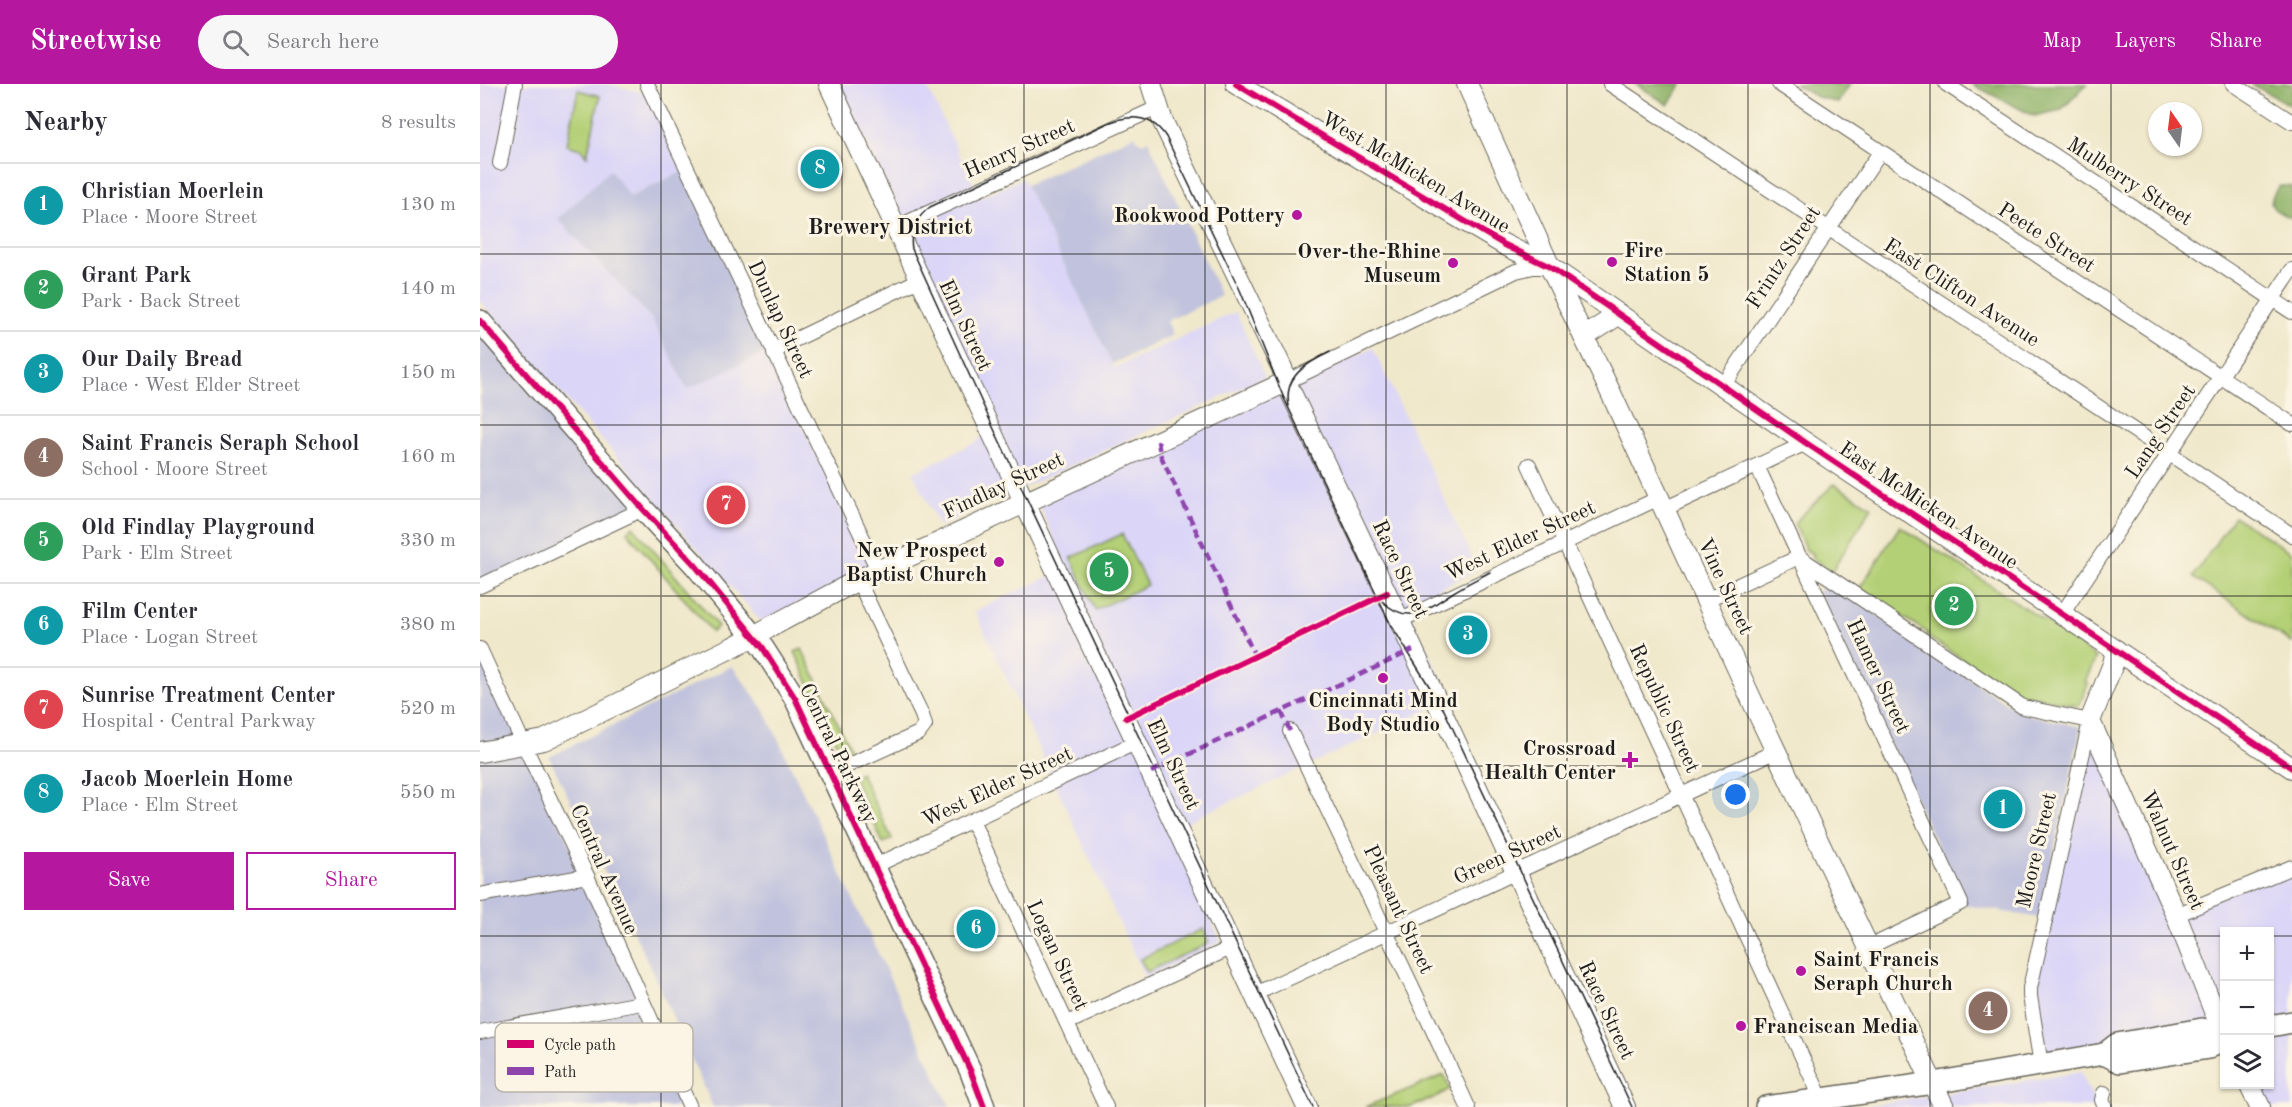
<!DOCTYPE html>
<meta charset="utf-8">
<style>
:root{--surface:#fff;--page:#f7f7f7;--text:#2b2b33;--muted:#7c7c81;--line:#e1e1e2;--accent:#b5179e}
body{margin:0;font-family:"Old Standard TT",serif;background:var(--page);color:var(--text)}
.controls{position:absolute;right:18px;bottom:18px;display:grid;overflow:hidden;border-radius:0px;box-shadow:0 2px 4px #0004}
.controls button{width:54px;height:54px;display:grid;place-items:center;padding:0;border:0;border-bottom:2px solid var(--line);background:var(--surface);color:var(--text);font:30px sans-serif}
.compass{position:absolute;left:1668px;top:18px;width:54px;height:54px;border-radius:50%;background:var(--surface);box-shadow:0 2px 4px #0004;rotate:346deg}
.you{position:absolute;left:1256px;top:711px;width:21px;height:21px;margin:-15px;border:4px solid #fff;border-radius:50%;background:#1a73e8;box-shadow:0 0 0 9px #1a73e833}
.badge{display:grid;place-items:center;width:39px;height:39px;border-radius:50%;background:var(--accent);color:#fff;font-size:20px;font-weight:700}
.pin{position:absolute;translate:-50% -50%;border:3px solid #fff;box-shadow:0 2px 6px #0006}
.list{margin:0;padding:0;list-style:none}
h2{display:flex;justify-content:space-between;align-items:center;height:78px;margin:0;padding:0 24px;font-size:26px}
h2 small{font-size:20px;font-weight:400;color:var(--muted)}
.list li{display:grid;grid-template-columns:39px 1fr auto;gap:18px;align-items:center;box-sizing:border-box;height:84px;padding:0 24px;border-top:2px solid var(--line)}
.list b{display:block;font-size:22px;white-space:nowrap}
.list p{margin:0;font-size:20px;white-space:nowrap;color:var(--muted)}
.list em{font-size:20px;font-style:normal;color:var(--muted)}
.actions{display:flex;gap:12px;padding:18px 24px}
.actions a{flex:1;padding:14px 0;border:2px solid var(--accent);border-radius:0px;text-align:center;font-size:21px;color:var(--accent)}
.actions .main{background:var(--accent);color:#fff}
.icon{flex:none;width:33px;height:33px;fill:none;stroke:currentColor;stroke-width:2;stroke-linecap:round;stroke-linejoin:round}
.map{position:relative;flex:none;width:1812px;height:1023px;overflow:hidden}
header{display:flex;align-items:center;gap:36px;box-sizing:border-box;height:84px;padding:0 30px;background:var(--accent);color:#fff}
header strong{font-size:28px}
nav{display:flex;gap:33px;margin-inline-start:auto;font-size:21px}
.search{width:420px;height:54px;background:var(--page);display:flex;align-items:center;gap:15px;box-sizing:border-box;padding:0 21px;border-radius:33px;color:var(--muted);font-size:22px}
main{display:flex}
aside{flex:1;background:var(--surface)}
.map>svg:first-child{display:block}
.built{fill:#dbd6f7}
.industrial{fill:#c1c2dd}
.green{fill:#b4d076;stroke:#687649;stroke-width:1.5}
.forest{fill:#8fb267;stroke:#566742;stroke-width:1.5}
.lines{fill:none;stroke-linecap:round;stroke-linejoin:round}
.street-casing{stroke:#666359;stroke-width:16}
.secondary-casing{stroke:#666359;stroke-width:22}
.primary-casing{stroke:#666359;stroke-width:24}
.street{stroke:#fff;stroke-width:14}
.secondary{stroke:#fff;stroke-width:20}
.primary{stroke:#fff;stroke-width:21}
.tram{stroke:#1c1c1c;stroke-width:1.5}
.quiet{stroke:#8e44ad;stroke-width:4.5;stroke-dasharray:9 4.5;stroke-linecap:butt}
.cycleway-casing{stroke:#fcf5e5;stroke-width:10}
.cycleway{stroke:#d6006c;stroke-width:6}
.grid{fill:none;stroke:#1c1c1c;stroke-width:1.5;stroke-opacity:0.55}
.poi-dot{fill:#b5179e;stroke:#fcf5e5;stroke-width:2}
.labels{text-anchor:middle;stroke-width:6;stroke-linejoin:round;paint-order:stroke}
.street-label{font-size:21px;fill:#1c1c1c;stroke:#fcf5e5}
.poi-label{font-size:21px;font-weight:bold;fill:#1c1c1c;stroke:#fcf5e5;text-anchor:end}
.neighbourhood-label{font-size:22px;font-weight:bold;fill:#1c1c1c;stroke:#fcf5e5}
.key{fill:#fcf5e5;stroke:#b9b4a9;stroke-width:1.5}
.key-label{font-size:16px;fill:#1c1c1c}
</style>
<header>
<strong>Streetwise</strong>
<div class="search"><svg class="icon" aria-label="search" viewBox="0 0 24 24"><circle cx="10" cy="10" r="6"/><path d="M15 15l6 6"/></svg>Search here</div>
<nav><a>Map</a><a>Layers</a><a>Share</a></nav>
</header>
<main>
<aside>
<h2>Nearby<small>8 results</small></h2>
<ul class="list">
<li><span class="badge" style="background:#0f9aa8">1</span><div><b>Christian Moerlein</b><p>Place · Moore Street</p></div><em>130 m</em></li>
<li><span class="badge" style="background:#2e9e5b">2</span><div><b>Grant Park</b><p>Park · Back Street</p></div><em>140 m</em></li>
<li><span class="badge" style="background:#0f9aa8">3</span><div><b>Our Daily Bread</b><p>Place · West Elder Street</p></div><em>150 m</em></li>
<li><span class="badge" style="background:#8d6e63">4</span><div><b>Saint Francis Seraph School</b><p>School · Moore Street</p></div><em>160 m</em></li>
<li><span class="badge" style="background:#2e9e5b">5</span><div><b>Old Findlay Playground</b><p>Park · Elm Street</p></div><em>330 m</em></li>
<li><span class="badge" style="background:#0f9aa8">6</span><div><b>Film Center</b><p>Place · Logan Street</p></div><em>380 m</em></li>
<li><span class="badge" style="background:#e0444e">7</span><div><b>Sunrise Treatment Center</b><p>Hospital · Central Parkway</p></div><em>520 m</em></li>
<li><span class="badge" style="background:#0f9aa8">8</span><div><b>Jacob Moerlein Home</b><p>Place · Elm Street</p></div><em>550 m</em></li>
</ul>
<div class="actions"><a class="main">Save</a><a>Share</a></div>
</aside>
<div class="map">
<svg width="1812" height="1023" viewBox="0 0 1812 1023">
<rect width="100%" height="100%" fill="#fcf5e5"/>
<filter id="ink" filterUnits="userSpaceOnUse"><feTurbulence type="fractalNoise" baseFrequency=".0167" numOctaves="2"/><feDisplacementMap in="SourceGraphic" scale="12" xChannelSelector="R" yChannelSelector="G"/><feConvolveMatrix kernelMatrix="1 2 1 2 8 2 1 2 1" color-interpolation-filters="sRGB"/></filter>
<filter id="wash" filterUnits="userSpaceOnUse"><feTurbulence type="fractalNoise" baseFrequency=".008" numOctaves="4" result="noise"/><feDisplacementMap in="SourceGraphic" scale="24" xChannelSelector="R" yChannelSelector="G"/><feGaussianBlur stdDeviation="1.35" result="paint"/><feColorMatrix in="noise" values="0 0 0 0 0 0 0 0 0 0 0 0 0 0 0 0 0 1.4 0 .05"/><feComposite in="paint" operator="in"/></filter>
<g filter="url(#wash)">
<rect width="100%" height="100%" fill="#f0e8cb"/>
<g class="built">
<polygon points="0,0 128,0 169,10 203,87 149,113 130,86 133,192 172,235 207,304 287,268 390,484 281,537 0,217"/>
<polygon points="359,0 446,0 500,114 543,94 634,284 756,228 785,293 459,442 433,389 496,358 520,338"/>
<polygon points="893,264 998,486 926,521 971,615 689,746 741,858 665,894 495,527 587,484 559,421"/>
<polygon points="1610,637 1696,831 1812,783 1812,1023 1780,1023 1769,1001 1790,1000 1790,848 1744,848 1744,949 1561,981 1550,912"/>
<polygon points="1601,988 1617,1023 1377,1023"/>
</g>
<g class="industrial">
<polygon points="655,51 657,56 663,59 668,56 741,212 687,237 693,251 632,280 546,101"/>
<polygon points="130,86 150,113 203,87 287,268 207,305 172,235 78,135"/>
<polygon points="0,237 163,425 0,502"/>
<polygon points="1352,500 1516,613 1545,630 1601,643 1559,834 1485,821 1338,507"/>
<polygon points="0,565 210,1023 0,1023"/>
<polygon points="252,582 284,625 470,1023 233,1023 167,876 69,673"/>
</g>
<g class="green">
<polygon points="98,6 120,12 107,72 101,65 87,61"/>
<polygon points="1354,400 1392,423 1352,487 1331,473 1333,470 1326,466 1314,439"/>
<polygon points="1754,432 1812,469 1812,559 1713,493"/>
<polygon points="153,442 238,542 232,548 147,448"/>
<polygon points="1420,442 1568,539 1616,573 1605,598 1608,600 1599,622 1548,611 1546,615 1446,552 1448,549 1379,505"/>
<polygon points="642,450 667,501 615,526 591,474"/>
<polygon points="322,565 371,667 372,673 366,672 361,668 338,618 340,616 336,607 332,606 315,568"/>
<polygon points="380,688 412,755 403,759 376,699 375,695"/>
<polygon points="723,845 729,859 667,888 660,875"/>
<polygon points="964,991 970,1005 951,1016 949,1015 931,1023 885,1023"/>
</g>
<g class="forest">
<polygon points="1156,0 1202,0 1188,21"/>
<polygon points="1314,0 1370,0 1358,19 1335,12"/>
<polygon points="1491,0 1607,0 1581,26 1554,32"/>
<polygon points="1771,0 1812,0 1812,22"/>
<path d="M1799,102H1812V134C1792,127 1784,121 1799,102Z"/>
</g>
</g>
<g filter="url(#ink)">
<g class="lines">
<defs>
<g id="street">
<polyline points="167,0 398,486"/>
<polyline points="1130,0 1812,451"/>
<polyline points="1299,0 1812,340"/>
<polyline points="1466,0 1812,228"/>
<polyline points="1753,0 1812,38"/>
<polyline points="20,79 35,0"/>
<polyline points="415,144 679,23"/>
<polyline points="294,270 302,262 439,196"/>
<polyline points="806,298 1036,187 1053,183 1068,183"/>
<polyline points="1243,302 1400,68"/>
<polyline points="1049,381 1342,1016"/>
<polyline points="1277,382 1481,819 1389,863"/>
<polyline points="1184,425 1326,359"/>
<polyline points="0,502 163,425"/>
<polyline points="1226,516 1319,473 1543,623 1610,637 1550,904 1550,912 1561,981"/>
<polyline points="1582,530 1812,186"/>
<polyline points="919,537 1179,414"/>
<polyline points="0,565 44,661 107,792 210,1023"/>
<polyline points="810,647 949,938 988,1023"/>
<polyline points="351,689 439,649 445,641 442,631 378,496"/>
<polyline points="492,737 626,1023"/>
<polyline points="395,782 657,658"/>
<polyline points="0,811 107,792"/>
<polyline points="1696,831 1812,783"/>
<polyline points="775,910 1296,667"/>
<polyline points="587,939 753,863"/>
<polyline points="0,948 162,919"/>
<polyline points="1624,1009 1622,1016 1625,1023"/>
</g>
<g id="secondary">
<polyline points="349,0 827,1023"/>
<polyline points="671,0 683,38 802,284 806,298 915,527 1145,1023"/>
<polyline points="756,0 1023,160 1070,183 1326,359 1812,684"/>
<polyline points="987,0 1070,183 1130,307 1275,623 1464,1023"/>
<polyline points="1104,253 1138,231"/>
<polyline points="1636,566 1633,580 1610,637 1696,831 1734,927 1744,948"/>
<polyline points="0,668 64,656 253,563 378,496 806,298"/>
<polyline points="1769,1000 1780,1023"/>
</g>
<g id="primary">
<polyline points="0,237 163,425 215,481 283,564 315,614 491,988 504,1023"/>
<polyline points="1790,942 1812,938"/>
<polyline points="1624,970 1640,978 1729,964 1744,950"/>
<polyline points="1286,1023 1453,999 1624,970 1637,960 1722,945 1744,949"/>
</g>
</defs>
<use href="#street" class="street-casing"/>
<use href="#secondary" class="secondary-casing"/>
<use href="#primary" class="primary-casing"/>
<use href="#street" class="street"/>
<use href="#secondary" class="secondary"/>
<use href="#primary" class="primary"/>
<g class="tram">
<path d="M809,322C803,292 827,279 850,268"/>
<path d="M902,517C929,543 947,525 972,509C984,501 997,495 1010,488"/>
<path d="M833,1023L513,343L432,165C429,147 436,134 450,123L628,39C651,30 672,31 686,53L760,206L803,312L911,541L964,626L1152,1023"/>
</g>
<g class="quiet">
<polyline points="678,357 680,370 775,572"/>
<polyline points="801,627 810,647"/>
<polyline points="671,688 933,566"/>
</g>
<defs>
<g id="cycleway">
<polyline points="756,0 1023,160 1070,183 1326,359 1812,684"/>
<polyline points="0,237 163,425 215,481 283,564 315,614 491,988 504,1023"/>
<polyline points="646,634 907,509"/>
</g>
</defs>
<use href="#cycleway" class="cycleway-casing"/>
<use href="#cycleway" class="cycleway"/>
</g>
</g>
<path class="grid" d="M181,0V1023M362,0V1023M544,0V1023M725,0V1023M906,0V1023M1087,0V1023M1268,0V1023M1450,0V1023M1631,0V1023M0,170H1812M0,341H1812M0,512H1812M0,682H1812M0,852H1744M1790,852H1812"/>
<g class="poi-dot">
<circle cx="817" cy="131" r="6"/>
<circle cx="1132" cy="178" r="6"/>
<circle cx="973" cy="179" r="6"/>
<circle cx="519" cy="478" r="6"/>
<circle cx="903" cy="594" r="6"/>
<path d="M1147 667h6v6h6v6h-6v6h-6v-6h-6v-6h6z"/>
<circle cx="1321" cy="887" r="6"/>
<circle cx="1261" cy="942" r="6"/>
</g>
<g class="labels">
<g class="street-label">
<text transform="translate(539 64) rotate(-24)" y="7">Henry Street</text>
<text transform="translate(936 88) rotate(31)" y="7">West McMicken Avenue</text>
<text transform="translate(1650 97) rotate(33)" y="7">Mulberry Street</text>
<text transform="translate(1567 153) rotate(33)" y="7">Peete Street</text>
<text transform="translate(1303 173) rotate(-57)" y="7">Frintz Street</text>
<text transform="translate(1482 208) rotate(33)" y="7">East Clifton Avenue</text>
<text transform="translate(301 235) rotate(65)" y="7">Dunlap Street</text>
<text transform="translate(486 241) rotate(65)" y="7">Elm Street</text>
<text transform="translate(1680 347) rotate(-56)" y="7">Lang Street</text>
<text transform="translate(523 401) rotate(-25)" y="7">Findlay Street</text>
<text transform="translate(1449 421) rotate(34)" y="7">East McMicken Avenue</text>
<text transform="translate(1040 456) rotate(-25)" y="7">West Elder Street</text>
<text transform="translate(921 485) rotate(65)" y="7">Race Street</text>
<text transform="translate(1246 502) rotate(65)" y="7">Vine Street</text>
<text transform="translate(1399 592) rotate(65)" y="7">Hamer Street</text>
<text transform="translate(1185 624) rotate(65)" y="7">Republic Street</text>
<text transform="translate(359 669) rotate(64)" y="7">Central Parkway</text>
<text transform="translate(694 680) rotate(65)" y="7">Elm Street</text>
<text transform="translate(517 702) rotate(-25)" y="7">West Elder Street</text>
<text transform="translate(1556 766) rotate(-77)" y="7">Moore Street</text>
<text transform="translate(1693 766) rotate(66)" y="7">Walnut Street</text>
<text transform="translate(1027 770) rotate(-25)" y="7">Green Street</text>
<text transform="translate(125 785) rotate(66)" y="7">Central Avenue</text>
<text transform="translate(919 825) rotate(65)" y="7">Pleasant Street</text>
<text transform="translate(578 871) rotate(65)" y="7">Logan Street</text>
<text transform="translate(1127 926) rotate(65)" y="7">Race Street</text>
</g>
<g class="poi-label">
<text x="805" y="138">Rookwood Pottery</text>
<text x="1144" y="173" text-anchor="start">Fire<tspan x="1144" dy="24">Station 5</tspan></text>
<text x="961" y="174">Over-the-Rhine<tspan x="961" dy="24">Museum</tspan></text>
<text x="507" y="473">New Prospect<tspan x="507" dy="24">Baptist Church</tspan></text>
<text x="903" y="623" text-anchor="middle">Cincinnati Mind<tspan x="903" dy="24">Body Studio</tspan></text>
<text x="1136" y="671">Crossroad<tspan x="1136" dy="24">Health Center</tspan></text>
<text x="1333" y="882" text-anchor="start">Saint Francis<tspan x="1333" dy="24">Seraph Church</tspan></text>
<text x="1273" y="949" text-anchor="start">Franciscan Media</text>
</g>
<g class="neighbourhood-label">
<text x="410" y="150">Brewery District</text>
</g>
</g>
<rect x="15" y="939" width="198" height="69" rx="9" class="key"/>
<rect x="27" y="956" width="27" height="8" fill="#d6006c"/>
<rect x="27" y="983" width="27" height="8" fill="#8e44ad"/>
<g class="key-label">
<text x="64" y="966">Cycle path</text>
<text x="64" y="993">Path</text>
</g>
</svg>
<div class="controls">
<button>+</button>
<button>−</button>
<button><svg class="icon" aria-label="layers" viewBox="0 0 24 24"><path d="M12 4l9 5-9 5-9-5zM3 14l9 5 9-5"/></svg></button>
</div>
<svg class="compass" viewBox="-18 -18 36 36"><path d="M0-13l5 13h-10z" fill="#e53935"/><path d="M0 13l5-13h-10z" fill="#7c7c81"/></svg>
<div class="you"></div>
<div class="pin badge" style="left:1523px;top:725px;background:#0f9aa8">1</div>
<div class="pin badge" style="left:1474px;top:522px;background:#2e9e5b">2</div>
<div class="pin badge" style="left:988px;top:551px;background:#0f9aa8">3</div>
<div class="pin badge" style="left:1508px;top:927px;background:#8d6e63">4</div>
<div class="pin badge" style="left:629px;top:488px;background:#2e9e5b">5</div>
<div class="pin badge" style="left:496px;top:845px;background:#0f9aa8">6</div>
<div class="pin badge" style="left:246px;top:421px;background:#e0444e">7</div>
<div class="pin badge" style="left:340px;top:85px;background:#0f9aa8">8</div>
</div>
</main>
